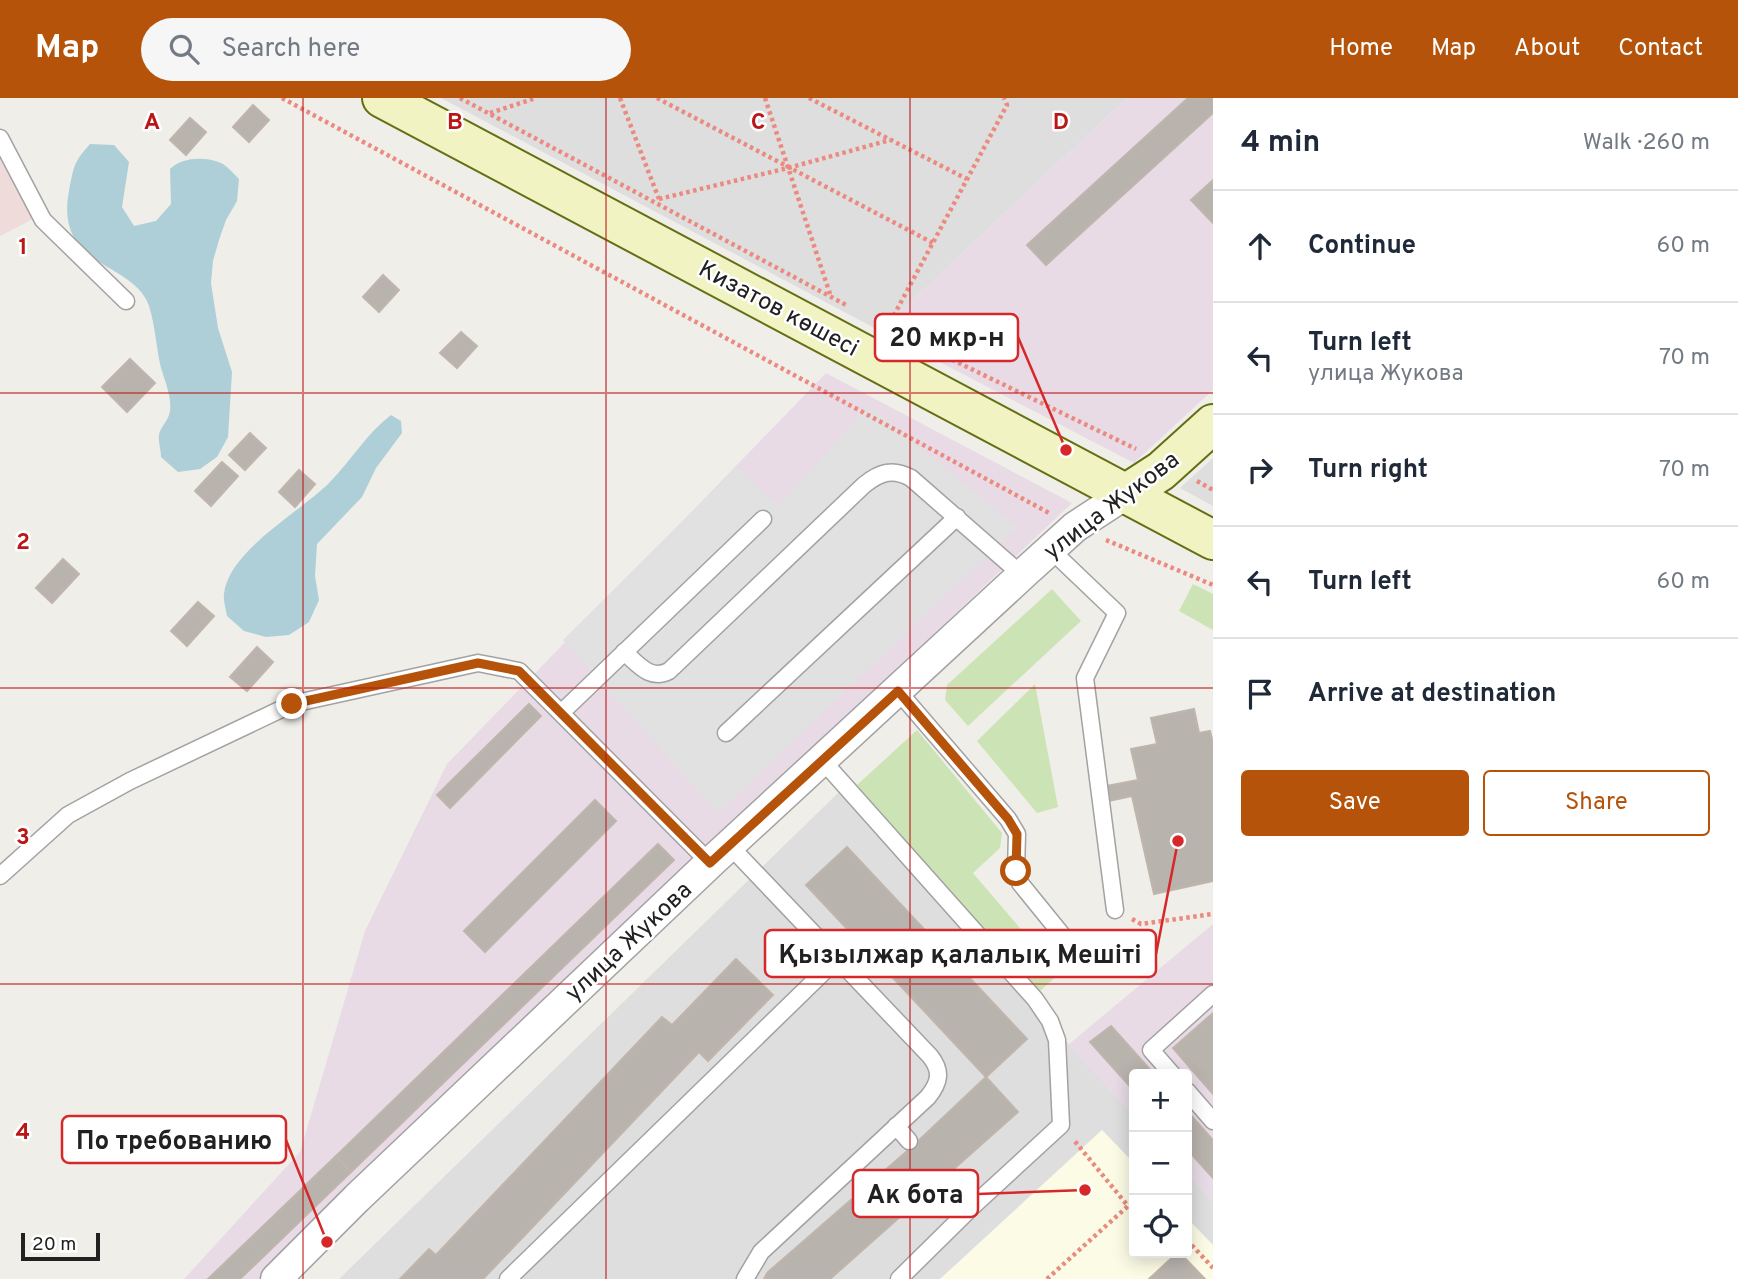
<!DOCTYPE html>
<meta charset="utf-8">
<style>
:root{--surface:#fff;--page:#f6f6f7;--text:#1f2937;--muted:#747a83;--line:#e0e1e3;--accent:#b45309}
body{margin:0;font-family:Overpass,sans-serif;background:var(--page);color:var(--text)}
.controls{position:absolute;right:21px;bottom:21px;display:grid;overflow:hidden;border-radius:7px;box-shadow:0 4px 18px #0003}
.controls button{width:63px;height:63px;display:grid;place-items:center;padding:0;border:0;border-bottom:2px solid var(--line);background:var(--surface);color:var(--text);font:35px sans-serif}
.scale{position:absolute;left:21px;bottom:18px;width:79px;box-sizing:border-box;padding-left:7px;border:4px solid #212121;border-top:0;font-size:19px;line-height:24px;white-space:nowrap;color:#212121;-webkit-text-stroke:5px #fff;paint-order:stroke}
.stop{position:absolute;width:21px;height:21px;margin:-16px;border:5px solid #b45309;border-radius:50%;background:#fff}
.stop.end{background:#b45309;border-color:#fff;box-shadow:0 2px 7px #0008}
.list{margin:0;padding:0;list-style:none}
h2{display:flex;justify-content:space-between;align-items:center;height:91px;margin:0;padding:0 28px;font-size:30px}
h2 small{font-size:23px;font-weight:400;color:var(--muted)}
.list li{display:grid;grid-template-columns:46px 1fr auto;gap:21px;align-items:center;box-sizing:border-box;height:112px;padding:0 28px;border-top:2px solid var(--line)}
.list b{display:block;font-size:26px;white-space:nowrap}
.list p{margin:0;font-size:23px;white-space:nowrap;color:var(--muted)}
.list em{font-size:23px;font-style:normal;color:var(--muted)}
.actions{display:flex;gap:14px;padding:21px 28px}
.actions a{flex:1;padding:16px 0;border:2px solid var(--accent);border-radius:7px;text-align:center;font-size:24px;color:var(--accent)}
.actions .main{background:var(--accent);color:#fff}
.icon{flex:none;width:38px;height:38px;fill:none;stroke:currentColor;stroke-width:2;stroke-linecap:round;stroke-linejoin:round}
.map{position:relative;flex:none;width:1213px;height:1181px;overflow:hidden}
header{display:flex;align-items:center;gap:42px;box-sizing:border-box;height:98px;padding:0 35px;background:var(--accent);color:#fff}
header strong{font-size:33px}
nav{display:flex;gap:38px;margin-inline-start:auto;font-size:24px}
.search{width:490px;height:63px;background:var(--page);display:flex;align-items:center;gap:18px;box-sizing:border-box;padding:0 24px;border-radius:38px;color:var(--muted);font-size:26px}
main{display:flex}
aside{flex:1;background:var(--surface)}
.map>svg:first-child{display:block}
.residential{fill:#dfdede}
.commercial{fill:#efdbda}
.industrial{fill:#e8dbe6}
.education{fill:#fcfce6}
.grass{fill:#cce4b5}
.parking{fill:#e1e1e1}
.water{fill:#aecfd8}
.building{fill:#b9b3ae;stroke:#c0b5ac;stroke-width:2}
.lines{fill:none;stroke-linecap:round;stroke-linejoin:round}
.lane-casing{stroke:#a2a2a2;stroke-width:19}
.street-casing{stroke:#a2a2a2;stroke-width:33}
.secondary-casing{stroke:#646e12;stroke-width:42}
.path{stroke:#eb8a7f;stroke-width:4.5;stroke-dasharray:3.5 3.5;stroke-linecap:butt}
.lane{stroke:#fff;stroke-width:16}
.street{stroke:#fff;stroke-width:30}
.secondary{stroke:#f1f3c3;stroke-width:38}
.route{stroke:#b45309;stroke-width:9}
.grid{fill:none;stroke:#bb1717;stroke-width:2;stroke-opacity:0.55}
.labels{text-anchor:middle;stroke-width:5;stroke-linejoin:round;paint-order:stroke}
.street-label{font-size:24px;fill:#212121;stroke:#fff}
.grid-label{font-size:23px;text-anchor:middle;font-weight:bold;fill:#bb1717;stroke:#fff;stroke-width:5;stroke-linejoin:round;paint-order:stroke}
.leader{fill:none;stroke:#d62828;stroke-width:2.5}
.callout-dot{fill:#d62828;stroke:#fff;stroke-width:2.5}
.callout{fill:#fff;stroke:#d62828;stroke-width:2.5}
.callout-label{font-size:26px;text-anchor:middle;font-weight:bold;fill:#212121}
</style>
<header>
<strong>Map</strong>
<div class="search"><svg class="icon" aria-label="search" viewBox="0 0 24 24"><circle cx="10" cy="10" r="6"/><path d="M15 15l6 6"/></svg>Search here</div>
<nav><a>Home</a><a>Map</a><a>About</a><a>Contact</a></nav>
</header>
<main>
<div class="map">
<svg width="1213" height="1181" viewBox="0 0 1213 1181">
<rect width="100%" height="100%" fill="#f0eee9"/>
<g class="residential">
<polygon points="441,0 1127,0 880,233"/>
<polygon points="1213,360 1213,408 1180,390"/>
<polygon points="839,694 1134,1018 1134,1155 1187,1155 1187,1075 1213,1103 1213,1181 339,1181"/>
</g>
<polygon class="commercial" points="0,58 33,121 0,138"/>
<g class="industrial">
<polygon points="1127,0 1213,0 1213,292 1134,365 880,233"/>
<polygon points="826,275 1072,405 347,1093 261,1181 184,1181 300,1054 365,833 447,666"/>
<polygon points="1213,826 1213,1103 1187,1075 1187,976 1134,976 1134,1018 1068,947"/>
</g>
<polygon class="education" points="1102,1032 1134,1065 1134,1155 1187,1155 1187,1120 1213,1147 1213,1181 940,1181"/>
<g class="grass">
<polygon points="1193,486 1213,496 1213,532 1179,513"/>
<polygon points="1052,491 1081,523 968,628 945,602 947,587"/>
<polygon points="1035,586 1058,709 1037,715 977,643"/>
<polygon points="917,632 1002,735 1000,750 973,775 1059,876 1039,894 857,687"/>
</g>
<polygon class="parking" points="869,308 1017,429 718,715 563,542 737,369 778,408"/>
<g class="water">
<path d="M90,46L114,47L129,64L122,109L134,128L156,123L171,106L170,71C181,59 206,58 221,65C227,68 234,76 239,81L237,103L226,122L219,142L213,163L211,185L218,230L232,274L228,339L217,359L200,371L178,374L161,359C161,352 158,344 159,337C160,329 169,322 170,313C172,297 164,282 160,266C156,247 155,227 149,208C134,163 54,171 69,93C74,68 73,65 90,46Z"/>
<path d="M391,317L401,323L402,335L376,370L362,399L317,446L315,478L319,502L309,524L289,537L266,539L244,533L227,518C226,511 223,503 224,496C228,453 300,414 329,385C351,363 366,336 391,317Z"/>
</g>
<g class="building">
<polygon points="1188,0 1213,0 1213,15 1046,167 1027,147"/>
<polygon points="253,7 269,22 249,44 233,29"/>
<polygon points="190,20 206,34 186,57 170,42"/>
<polygon points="1213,82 1213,125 1191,102"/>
<polygon points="383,177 399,192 379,214 363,199"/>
<polygon points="461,234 477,248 457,270 440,255"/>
<polygon points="130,261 155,285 127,314 102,289"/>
<polygon points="250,335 266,350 245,372 229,357"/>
<polygon points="222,364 238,378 211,408 195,393"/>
<polygon points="299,372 315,386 295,409 279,394"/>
<polygon points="63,461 79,476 52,505 36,490"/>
<polygon points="198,504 214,518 187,548 171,533"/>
<polygon points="257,549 273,564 247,593 230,579"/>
<polygon points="529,606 541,618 450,710 437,697"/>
<polygon points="1194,611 1199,635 1210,633 1213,645 1213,783 1154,796 1132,698 1109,703 1106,700 1105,691 1107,688 1138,682 1131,651 1157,646 1151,620"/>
<polygon points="595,702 616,723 485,854 464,833"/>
<polygon points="658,746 674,762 351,1074 336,1058"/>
<polygon points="847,749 1027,941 986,979 806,787"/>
<polygon points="736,861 773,897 708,963 699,954 483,1181 400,1181 429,1151 436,1157 662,919 672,927"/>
<polygon points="1213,915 1213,996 1173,950"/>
<polygon points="1111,928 1154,976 1134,976 1134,993 1090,944"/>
<polygon points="986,979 1018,1014 830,1181 764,1181 767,1175 914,1047"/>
<polygon points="1187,1013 1213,1042 1213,1080 1187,1051"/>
<polygon points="336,1058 351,1074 240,1181 208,1181"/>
<polygon points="1177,1155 1180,1155 1205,1181 1149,1181"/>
</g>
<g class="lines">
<defs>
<g id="lane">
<polyline points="0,40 43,122 126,203"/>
<polyline points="1050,451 1117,515 1085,580 1115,812"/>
<path d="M624,554C638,566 650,583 669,573L864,387C880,374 893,370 911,380L1022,477"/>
<polyline points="898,593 1008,721 1017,736 1016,773 1020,785 1080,859"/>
<polyline points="561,615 763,421"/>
<polyline points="726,635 957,419"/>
<polyline points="822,662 1035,901 1050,923 1057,942 1061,1027 974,1107 899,1181"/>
<path d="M729,747L930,958C942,973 940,984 928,999L761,1154L745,1181"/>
<polyline points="0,778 68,717 130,683 292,606 478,565 519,573 710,765"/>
<polyline points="1172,976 1151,952 1213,896"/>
<polyline points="1187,993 1213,1023"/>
<polyline points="896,1028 909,1043"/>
<polyline points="951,1086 974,1107"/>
<polyline points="508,1181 838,860"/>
</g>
<polyline id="street" points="276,1181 357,1100 710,765 1022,477 1075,429 1127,395"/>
<g id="secondary">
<polyline points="382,0 1213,442"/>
<polyline points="1127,395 1161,373 1213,326"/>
</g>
</defs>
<use href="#lane" class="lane-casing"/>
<use href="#street" class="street-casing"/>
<use href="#secondary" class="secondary-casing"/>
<g class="path">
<polyline points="282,0 1051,416"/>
<polyline points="460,0 848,208"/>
<polyline points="620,0 659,101"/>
<polyline points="657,0 933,145"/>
<polyline points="765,0 831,199"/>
<polyline points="809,0 967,81"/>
<polyline points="490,15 536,0"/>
<polyline points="659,101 788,70 890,42"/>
<polyline points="887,230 1007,7 1004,0"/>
<polyline points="889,231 1136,351"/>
<polyline points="1197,383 1213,392"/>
<polyline points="1106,442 1213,487"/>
<polyline points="1132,821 1141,826 1213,816"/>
<polyline points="1187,1142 1213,1170"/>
<polyline points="1047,1181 1128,1108 1073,1041"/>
</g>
<use href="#lane" class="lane"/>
<use href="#street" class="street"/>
<use href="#secondary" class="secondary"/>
</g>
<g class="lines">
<polyline class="route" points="292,606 478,565 519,573 710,765 898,593 1008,721 1017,736 1016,773"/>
</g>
<path class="grid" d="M303,0V1181M606,0V1181M910,0V1181M0,295H1213M0,590H1213M0,886H1213"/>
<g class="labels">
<g class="street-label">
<text transform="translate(779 210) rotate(28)" y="8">Кизатов көшесі</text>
<text transform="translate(1111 407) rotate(-37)" y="8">улица Жукова</text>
<text transform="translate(628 843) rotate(-43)" y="8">улица Жукова</text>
</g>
</g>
<g class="grid-label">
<text x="152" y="31">A</text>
<text x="455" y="31">B</text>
<text x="758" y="31">C</text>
<text x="1061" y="31">D</text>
<text x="23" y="156">1</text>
<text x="23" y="451">2</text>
<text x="23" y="746">3</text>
<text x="23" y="1041">4</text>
</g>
<path class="leader" d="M1066 352L1018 239M1178 743L1156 856M327 1144L286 1042M1085 1092L978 1096"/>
<g class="callout-dot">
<circle cx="1066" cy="352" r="7"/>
<circle cx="1178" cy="743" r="7"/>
<circle cx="327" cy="1144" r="7"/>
<circle cx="1085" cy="1092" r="7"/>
</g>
<g class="callout">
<rect x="875" y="216" width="143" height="47" rx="7"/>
<rect x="765" y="832" width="391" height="47" rx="7"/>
<rect x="62" y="1018" width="224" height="47" rx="7"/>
<rect x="853" y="1072" width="125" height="47" rx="7"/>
</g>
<g class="callout-label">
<text x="947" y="248">20 мкр-н</text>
<text x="960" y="865">Қызылжар қалалық Мешіті</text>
<text x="174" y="1051">По требованию</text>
<text x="915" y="1105">Ак бота</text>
</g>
</svg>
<div class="controls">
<button>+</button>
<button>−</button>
<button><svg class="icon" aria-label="locate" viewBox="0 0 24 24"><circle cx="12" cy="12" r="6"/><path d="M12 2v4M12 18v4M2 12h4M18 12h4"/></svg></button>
</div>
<div class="scale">20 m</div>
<div class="stop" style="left:1016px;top:773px"></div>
<div class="stop end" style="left:292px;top:606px"></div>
</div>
<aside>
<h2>4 min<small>Walk · 260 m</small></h2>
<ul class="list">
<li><svg class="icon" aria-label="ahead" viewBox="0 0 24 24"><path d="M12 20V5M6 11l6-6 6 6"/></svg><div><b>Continue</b></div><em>60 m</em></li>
<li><svg class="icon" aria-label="left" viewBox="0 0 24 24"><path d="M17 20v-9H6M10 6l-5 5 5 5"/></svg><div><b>Turn left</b><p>улица Жукова</p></div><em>70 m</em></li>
<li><svg class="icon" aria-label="right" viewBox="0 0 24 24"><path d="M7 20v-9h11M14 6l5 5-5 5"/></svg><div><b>Turn right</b></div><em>70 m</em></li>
<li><svg class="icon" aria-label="left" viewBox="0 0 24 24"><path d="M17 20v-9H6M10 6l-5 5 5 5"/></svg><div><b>Turn left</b></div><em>60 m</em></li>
<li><svg class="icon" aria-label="arrive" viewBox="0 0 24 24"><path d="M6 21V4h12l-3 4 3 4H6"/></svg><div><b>Arrive at destination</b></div></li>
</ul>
<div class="actions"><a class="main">Save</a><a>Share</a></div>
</aside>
</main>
